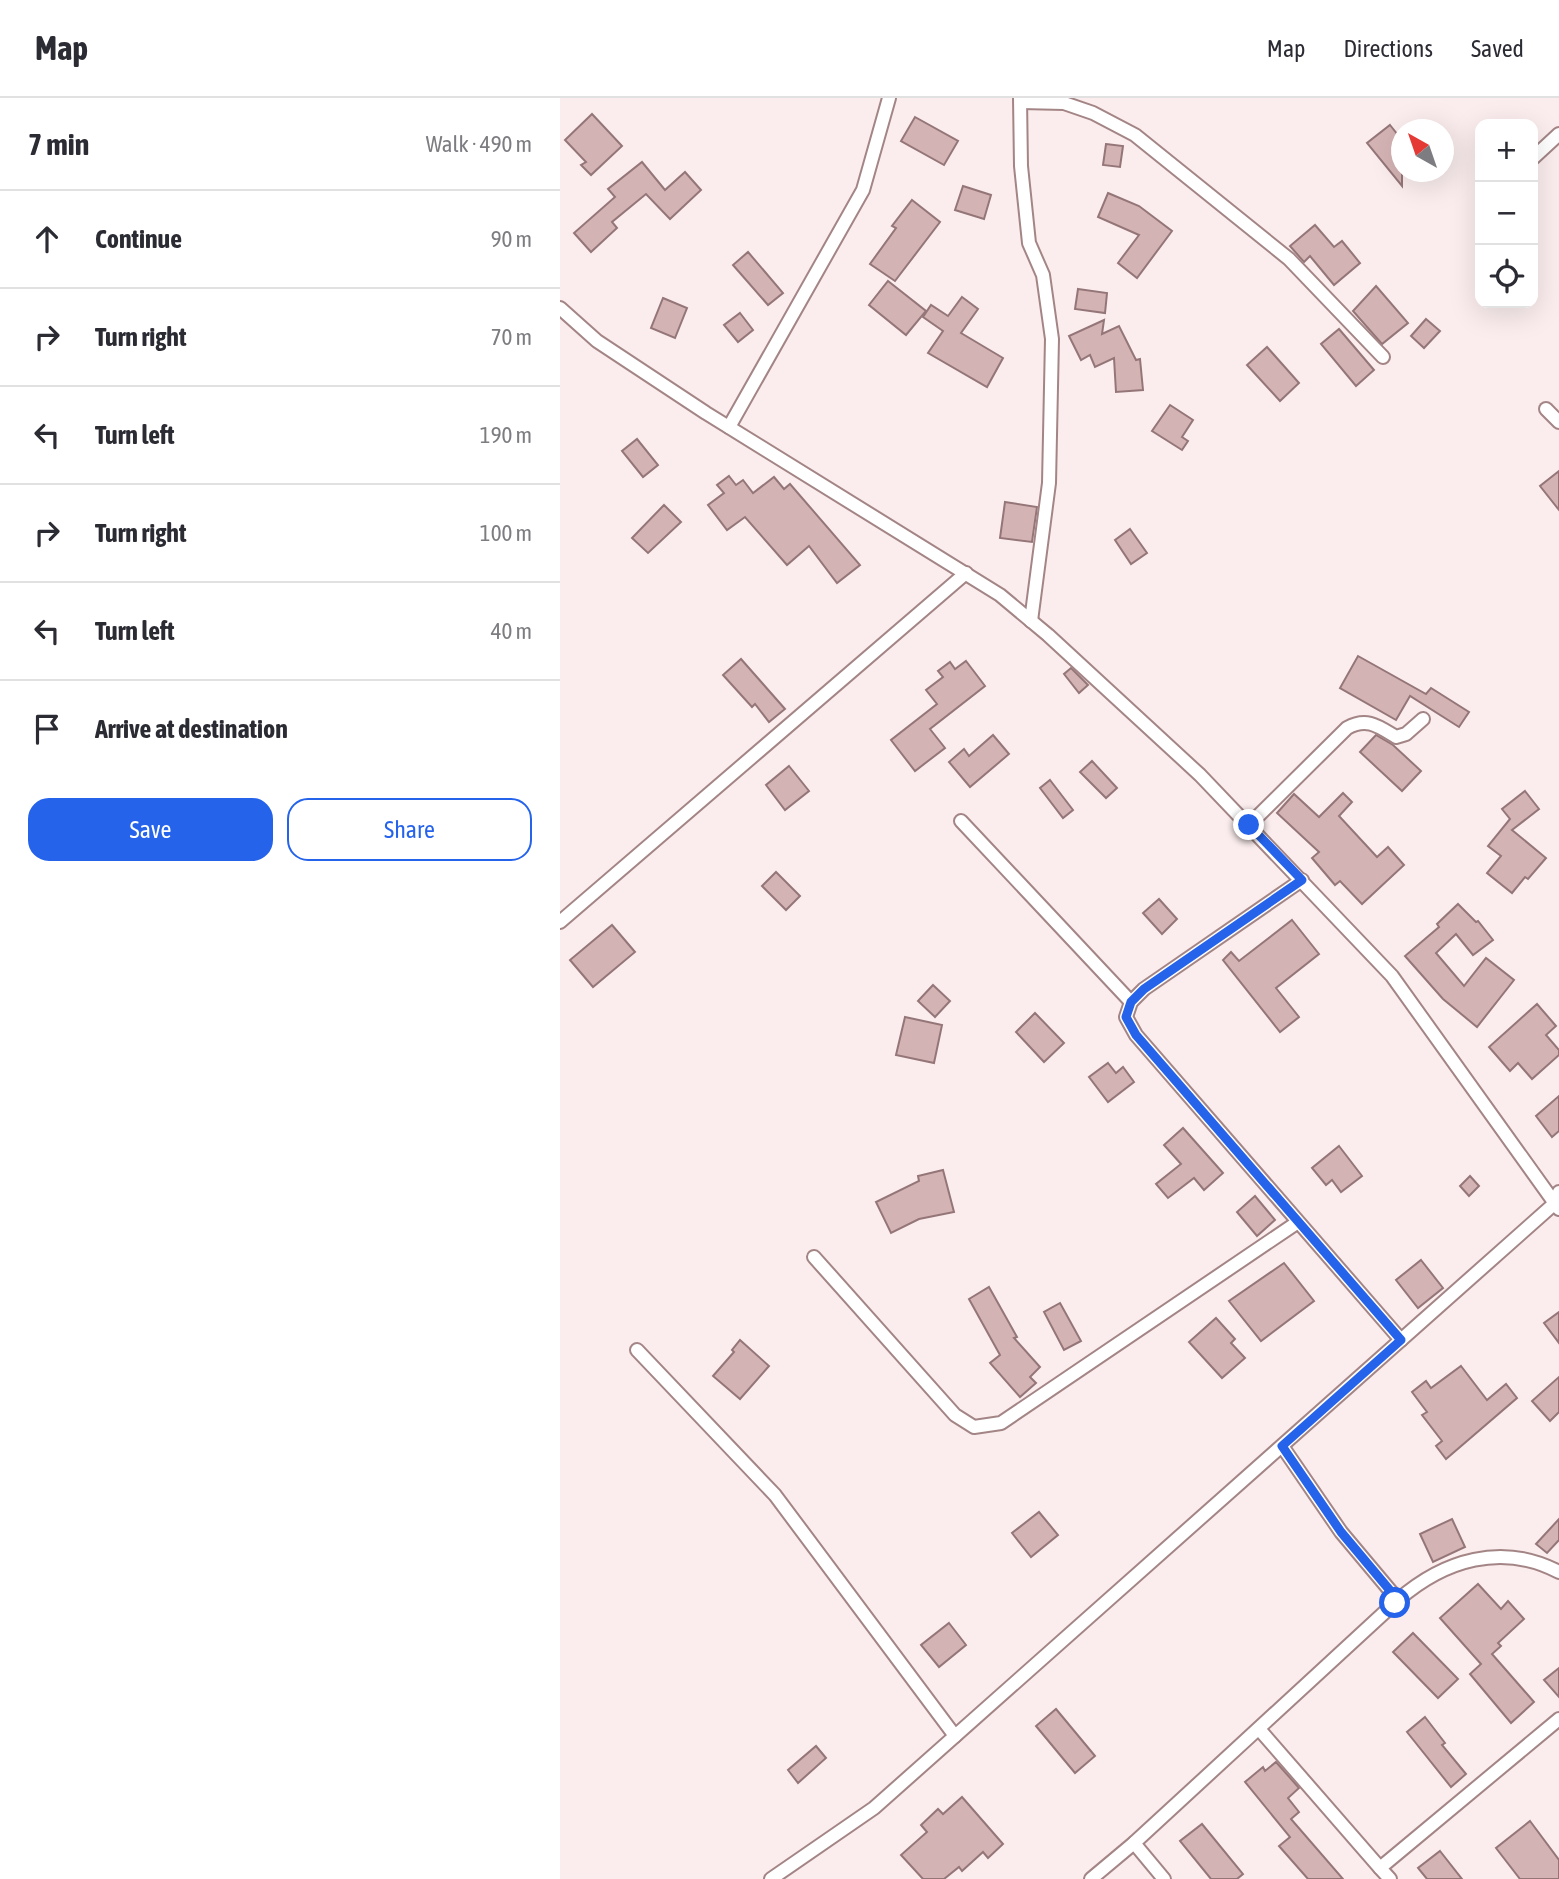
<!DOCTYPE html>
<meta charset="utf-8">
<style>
:root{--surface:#fff;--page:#f7f7f7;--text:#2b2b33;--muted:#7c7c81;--line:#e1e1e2;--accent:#2563eb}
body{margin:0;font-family:"Asap Condensed",sans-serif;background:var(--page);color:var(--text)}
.controls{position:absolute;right:21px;top:21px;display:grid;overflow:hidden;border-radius:14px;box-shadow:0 7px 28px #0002}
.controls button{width:63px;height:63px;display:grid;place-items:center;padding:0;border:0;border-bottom:2px solid var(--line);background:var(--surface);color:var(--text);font:35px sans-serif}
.compass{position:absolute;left:831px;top:21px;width:63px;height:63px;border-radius:50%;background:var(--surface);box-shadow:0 7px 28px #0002;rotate:320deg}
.stop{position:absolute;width:21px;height:21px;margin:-16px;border:5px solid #2563eb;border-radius:50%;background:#fff}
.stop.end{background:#2563eb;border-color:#fff;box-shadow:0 2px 7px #0008}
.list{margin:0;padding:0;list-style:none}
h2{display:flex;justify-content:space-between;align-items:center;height:91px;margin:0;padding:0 28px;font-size:30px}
h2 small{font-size:23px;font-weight:400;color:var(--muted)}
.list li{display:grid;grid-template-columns:46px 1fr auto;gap:21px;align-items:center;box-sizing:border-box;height:98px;padding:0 28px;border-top:2px solid var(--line)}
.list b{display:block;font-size:26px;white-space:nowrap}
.list em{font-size:23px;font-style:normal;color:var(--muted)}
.actions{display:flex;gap:14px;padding:21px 28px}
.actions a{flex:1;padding:16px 0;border:2px solid var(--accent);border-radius:21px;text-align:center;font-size:24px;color:var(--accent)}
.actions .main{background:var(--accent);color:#fff}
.icon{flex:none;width:38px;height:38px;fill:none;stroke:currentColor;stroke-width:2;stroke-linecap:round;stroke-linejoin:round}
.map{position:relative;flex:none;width:999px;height:1781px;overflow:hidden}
header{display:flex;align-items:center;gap:42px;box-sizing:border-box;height:98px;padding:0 35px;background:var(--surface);border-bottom:2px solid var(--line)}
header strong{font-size:33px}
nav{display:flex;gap:38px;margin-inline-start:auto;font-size:24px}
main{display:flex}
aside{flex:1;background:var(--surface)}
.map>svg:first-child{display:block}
.building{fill:#d4b3b4;stroke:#957678;stroke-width:2}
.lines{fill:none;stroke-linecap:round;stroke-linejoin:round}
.street-casing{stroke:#a48586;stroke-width:16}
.street{stroke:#fff;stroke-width:12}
.route{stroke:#2563eb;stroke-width:9}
</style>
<header>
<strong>Map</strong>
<nav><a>Map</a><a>Directions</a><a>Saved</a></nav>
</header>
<main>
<aside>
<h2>7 min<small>Walk · 490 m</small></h2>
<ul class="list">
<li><svg class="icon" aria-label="ahead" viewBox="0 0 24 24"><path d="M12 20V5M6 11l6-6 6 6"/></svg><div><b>Continue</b></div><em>90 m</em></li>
<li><svg class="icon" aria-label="right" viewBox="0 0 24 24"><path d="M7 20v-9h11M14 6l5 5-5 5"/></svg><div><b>Turn right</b></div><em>70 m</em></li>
<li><svg class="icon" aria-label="left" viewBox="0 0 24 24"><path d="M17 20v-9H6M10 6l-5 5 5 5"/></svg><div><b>Turn left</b></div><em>190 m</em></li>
<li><svg class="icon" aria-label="right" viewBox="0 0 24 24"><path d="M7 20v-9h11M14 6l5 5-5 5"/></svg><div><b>Turn right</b></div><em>100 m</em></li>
<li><svg class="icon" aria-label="left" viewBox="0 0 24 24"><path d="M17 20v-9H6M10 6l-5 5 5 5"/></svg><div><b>Turn left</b></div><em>40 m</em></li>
<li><svg class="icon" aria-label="arrive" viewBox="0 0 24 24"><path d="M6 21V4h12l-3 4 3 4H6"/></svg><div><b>Arrive at destination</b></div></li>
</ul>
<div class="actions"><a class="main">Save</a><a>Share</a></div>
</aside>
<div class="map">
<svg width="999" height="1781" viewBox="0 0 999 1781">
<rect width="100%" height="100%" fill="#fbeded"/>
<g class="building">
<polygon points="32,16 62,48 31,77 21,67 26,64 5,42"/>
<polygon points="355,19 398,43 384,67 341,43"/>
<polygon points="830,27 842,42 842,88 807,45"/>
<polygon points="546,46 563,48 560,69 543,67"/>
<polygon points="82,64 105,92 125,74 141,92 110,121 86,96 52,124 57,130 31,154 14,135 55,99 48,91"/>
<polygon points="403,88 431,97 424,121 395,112"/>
<polygon points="548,95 579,108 612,133 577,180 558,165 579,137 538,119"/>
<polygon points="352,102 380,124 335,183 310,166 336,130 332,128"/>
<polygon points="755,127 774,149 782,143 800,165 774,187 750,158 744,164 730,148"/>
<polygon points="188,154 223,195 208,207 173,167"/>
<polygon points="328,183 366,213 346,237 309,207"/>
<polygon points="816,188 848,225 822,246 793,213"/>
<polygon points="518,191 547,195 545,215 515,211"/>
<polygon points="402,199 418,211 401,235 443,260 427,289 368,255 383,233 363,219 371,207 388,218"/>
<polygon points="103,200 127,210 115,240 91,230"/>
<polygon points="180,215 193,232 178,244 164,227"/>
<polygon points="866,221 880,233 864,250 851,238"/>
<polygon points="544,222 542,236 559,228 576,262 580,261 583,292 556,294 554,260 535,269 530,257 521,262 509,238"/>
<polygon points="779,231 814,272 796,288 761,246"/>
<polygon points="707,249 739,285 720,303 687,267"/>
<polygon points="610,307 633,322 622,339 628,343 622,352 592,333"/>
<polygon points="77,341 98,367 83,379 62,353"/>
<polygon points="999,373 999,412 980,388"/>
<polygon points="169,378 176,387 183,382 193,395 214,379 224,391 230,386 300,467 277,485 249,448 227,467 185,419 167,432 148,407 164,395 157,387"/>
<polygon points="445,404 477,409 472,444 440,440"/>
<polygon points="104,407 121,424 88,455 72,440"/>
<polygon points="570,431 587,455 571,466 555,442"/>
<polygon points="798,558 866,596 871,590 909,614 899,629 850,598 836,622 780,590"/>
<polygon points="181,561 225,611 209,624 195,606 192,609 163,577"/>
<polygon points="406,563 425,588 370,631 385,650 355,673 331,642 377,606 366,592 383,579 378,573 390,564 395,571"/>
<polygon points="511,570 528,587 519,595 504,576"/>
<polygon points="433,637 449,656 410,689 389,664 404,651 409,658"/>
<polygon points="816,637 833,647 861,673 842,693 800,654"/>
<polygon points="532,663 557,690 546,700 520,674"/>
<polygon points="229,668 249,693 225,712 206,687"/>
<polygon points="490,682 513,712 503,720 480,690"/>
<polygon points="965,693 979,711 952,732 986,760 968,781 965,779 952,795 927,775 941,758 928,748 950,721 942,711"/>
<polygon points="783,695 792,704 779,718 817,759 828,749 844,767 802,806 780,783 775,787 752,760 759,754 717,715 734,696 759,719"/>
<polygon points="216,774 240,798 226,812 202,788"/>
<polygon points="599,801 617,821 602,836 583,815"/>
<polygon points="898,806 916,824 918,823 933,842 913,857 896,836 876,855 904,888 926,860 954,882 917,929 883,901 845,858 879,829 877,826"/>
<polygon points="732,822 759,856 716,890 739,919 720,934 663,862 671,854 679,863"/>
<polygon points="52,827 75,854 33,889 10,862"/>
<polygon points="373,887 390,903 375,919 358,903"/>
<polygon points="977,906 996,928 986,937 999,952 999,957 972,981 958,965 950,973 929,949"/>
<polygon points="475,915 504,945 484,964 456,934"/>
<polygon points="345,919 382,927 374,965 336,957"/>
<polygon points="548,965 556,975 563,969 574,984 548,1004 529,979"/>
<polygon points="999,998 999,1033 992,1039 976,1018"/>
<polygon points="623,1030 663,1075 644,1092 634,1080 608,1100 596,1086 621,1066 604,1047"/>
<polygon points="779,1048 802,1078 781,1094 772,1082 766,1087 752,1070"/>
<polygon points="383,1072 394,1114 359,1121 331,1135 316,1104 359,1083 358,1078"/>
<polygon points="910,1078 919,1088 909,1098 900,1088"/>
<polygon points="695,1098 715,1122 697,1138 677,1114"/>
<polygon points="861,1162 883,1190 858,1210 836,1182"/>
<polygon points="724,1165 754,1203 701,1243 669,1203"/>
<polygon points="429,1189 457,1239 454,1240 480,1269 470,1279 476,1285 460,1299 430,1265 440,1257 409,1201"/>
<polygon points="500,1205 521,1243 504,1252 484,1214"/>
<polygon points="999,1214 999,1245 984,1225"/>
<polygon points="656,1220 675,1241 671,1245 685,1260 662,1280 629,1244"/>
<polygon points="180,1242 209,1268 180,1301 153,1278 174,1254 172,1252"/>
<polygon points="901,1268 927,1302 946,1286 957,1300 886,1361 876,1348 882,1343 862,1317 867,1314 852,1294 866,1283 871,1290"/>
<polygon points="999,1279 999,1314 990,1323 972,1303"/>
<polygon points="479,1414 498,1437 471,1459 452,1435"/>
<polygon points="892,1421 905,1449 873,1464 860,1436"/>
<polygon points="999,1421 999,1442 987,1455 976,1446"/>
<polygon points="918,1486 941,1511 948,1503 964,1521 938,1545 941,1548 932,1556 974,1604 951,1625 910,1576 921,1566 880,1520"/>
<polygon points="389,1525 406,1547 379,1569 361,1547"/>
<polygon points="853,1535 898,1581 878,1600 833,1554"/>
<polygon points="999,1570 999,1599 984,1582"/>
<polygon points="496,1611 535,1658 515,1675 476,1628"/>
<polygon points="865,1619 885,1645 882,1647 906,1676 891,1689 847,1634"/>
<polygon points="256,1648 266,1660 238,1685 228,1672"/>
<polygon points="716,1664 739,1690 728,1700 739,1714 731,1721 783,1781 748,1781 719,1748 730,1739 685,1684 703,1669 705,1673"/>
<polygon points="402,1699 443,1746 428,1760 423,1754 402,1773 399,1769 384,1781 363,1781 341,1757 367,1734 361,1727 378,1711 383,1716"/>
<polygon points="970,1723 999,1762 999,1781 960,1781 936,1750"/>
<polygon points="642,1726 683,1776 677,1781 651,1781 620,1743"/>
<polygon points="880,1753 902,1781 867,1781 858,1770"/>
</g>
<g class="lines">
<defs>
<g id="street">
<polyline points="460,0 461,68 469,145 483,177 492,241 489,385 471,523"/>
<polyline points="461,4 504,5 533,15 575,37 729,161 823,259"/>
<polyline points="973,60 999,36"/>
<polyline points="0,210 37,243 146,315 440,497 488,537 640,677 832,878 999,1111"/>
<polyline points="986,311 999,324"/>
<polyline points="169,329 303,92 329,0"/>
<polyline points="401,723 571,904"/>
<path d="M689,727L787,630C807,619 818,628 836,639L846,636L863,621"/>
<polyline points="742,782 584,891 571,904 566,919 576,937 841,1242"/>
<polyline points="0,824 406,475"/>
<polyline points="254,1159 395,1317 414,1329 441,1325 738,1124"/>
<polyline points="77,1252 215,1397 395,1638"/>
<path d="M838,1502C884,1462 942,1444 999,1474"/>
<polyline points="699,1631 820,1770"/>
<polyline points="574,1745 604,1781"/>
<polyline points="211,1781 314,1710 994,1106 999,1094"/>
<polyline points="531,1781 574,1745 838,1502 781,1434 722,1348"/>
<polyline points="830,1781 820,1770 999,1621"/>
</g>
</defs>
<use href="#street" class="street-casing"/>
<use href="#street" class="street"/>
</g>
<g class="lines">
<polyline class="route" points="689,727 742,782 584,891 571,904 566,919 576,937 841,1242 722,1348 781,1434 838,1502 835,1505"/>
</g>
</svg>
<div class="controls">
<button>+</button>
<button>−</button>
<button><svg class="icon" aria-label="locate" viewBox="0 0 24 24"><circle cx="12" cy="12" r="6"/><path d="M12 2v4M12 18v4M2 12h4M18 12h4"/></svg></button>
</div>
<svg class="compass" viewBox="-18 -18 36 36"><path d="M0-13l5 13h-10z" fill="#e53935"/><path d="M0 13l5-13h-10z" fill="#7c7c81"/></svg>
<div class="stop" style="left:835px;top:1505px"></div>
<div class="stop end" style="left:689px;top:727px"></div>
</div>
</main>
